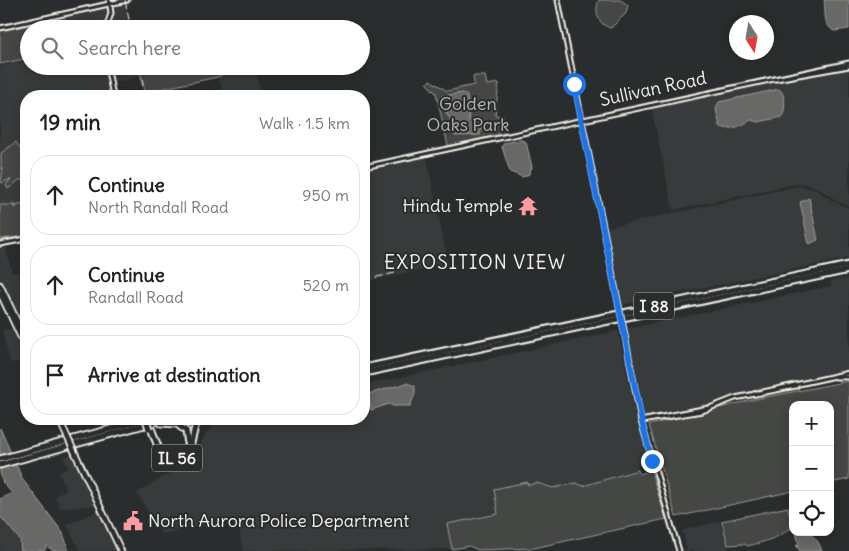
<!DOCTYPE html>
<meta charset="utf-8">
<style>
:root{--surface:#fff;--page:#f6f6f6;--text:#202124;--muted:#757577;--line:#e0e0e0}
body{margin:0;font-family:Delius,sans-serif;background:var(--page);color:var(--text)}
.controls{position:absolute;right:15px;bottom:15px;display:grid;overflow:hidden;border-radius:10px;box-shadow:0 2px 12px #0003}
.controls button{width:45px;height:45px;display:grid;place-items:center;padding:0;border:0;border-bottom:1px solid var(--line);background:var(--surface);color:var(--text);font:25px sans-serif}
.compass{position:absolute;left:729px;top:15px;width:45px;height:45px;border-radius:50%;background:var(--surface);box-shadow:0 2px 12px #0003;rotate:169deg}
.stop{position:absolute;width:15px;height:15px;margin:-11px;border:4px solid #1a73e8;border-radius:50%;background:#fff}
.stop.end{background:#1a73e8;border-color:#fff;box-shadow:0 1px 5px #0008}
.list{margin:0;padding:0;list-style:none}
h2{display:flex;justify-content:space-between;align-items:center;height:65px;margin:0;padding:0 20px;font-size:21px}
h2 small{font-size:16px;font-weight:400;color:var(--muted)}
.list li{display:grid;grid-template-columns:32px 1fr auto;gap:15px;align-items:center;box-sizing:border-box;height:80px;margin:0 10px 10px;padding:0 10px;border:1px solid var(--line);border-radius:20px}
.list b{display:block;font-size:19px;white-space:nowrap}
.list p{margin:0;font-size:16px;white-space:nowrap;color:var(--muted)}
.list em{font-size:16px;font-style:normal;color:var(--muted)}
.icon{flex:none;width:28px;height:28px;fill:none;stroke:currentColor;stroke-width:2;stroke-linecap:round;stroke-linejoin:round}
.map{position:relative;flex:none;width:849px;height:551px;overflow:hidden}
.search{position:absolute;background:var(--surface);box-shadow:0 2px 12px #0003;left:20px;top:20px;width:350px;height:55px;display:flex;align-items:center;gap:12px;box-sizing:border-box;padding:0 18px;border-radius:28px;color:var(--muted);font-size:19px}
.panel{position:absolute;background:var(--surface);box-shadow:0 2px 12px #0003;left:20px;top:90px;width:350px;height:335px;border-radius:20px}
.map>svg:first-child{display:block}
.built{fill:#373a3a}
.green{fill:#444645;stroke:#9c9c96}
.water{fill:#676866;stroke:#9f9f9a}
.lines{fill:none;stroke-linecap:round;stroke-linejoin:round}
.tertiary-casing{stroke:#f4f1e8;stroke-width:7}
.secondary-casing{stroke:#f4f1e8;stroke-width:7}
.primary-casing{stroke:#f4f1e8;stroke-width:8}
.motorway-casing{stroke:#f4f1e8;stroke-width:9}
.tertiary{stroke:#2a2d2e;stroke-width:3}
.secondary{stroke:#2a2d2e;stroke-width:3}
.primary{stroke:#2a2d2e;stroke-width:4.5}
.motorway{stroke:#2a2d2e;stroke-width:5}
.rail{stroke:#f4f1e8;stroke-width:1;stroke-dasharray:8 4;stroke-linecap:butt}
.secondary-bridge-casing{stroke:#f4f1e8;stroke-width:7;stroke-linecap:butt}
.primary-bridge-casing{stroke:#f4f1e8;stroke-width:8;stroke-linecap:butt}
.motorway-bridge-casing{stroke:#f4f1e8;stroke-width:9;stroke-linecap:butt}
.secondary-bridge{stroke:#2a2d2e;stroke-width:3}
.primary-bridge{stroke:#2a2d2e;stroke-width:4.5}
.motorway-bridge{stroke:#2a2d2e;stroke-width:5}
.route{stroke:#1a73e8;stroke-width:6}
.labels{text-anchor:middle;stroke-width:4;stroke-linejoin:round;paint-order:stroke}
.shield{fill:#2a2d2e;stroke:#b7b6b0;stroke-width:1}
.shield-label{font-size:16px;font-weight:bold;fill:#f4f1e8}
.street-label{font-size:18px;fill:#f4f1e8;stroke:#2a2d2e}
.park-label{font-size:18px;fill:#b6b5af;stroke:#2a2d2e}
.poi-label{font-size:18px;fill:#f4f1e8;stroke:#2a2d2e;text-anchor:end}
.neighbourhood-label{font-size:19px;letter-spacing:1px;fill:#f4f1e8;stroke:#2a2d2e}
</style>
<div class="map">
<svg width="849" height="551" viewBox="0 0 849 551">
<rect width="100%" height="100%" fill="#2a2d2e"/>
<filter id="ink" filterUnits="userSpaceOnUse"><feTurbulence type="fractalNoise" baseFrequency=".02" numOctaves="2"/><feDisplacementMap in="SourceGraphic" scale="10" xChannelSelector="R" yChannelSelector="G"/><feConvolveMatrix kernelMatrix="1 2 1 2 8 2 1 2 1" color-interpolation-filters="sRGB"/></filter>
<g filter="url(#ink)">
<g class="built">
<polygon points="123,0 126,0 132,29 107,29 111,6 124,3"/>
<polygon points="106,7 109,9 109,15 105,29 35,29 34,24"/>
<polygon points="29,59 29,66 106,66 112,96 26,96 26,237 0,242 0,66"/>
<polygon points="108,66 139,66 146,96 143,96 139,77 111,83"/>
<polygon points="231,66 255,66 261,94 224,96 218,77 231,69"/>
<polygon points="849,67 849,206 838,202 817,187 800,183 673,210 651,106 750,84 786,80"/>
<polygon points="426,154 448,264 364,282 364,168"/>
<polygon points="798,186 817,190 834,202 849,208 849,258 622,305 605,228"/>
<polygon points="5,245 12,273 26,270 26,338 0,283 0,246"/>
<polygon points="849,278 849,372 733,395 703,406 651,417 645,416 643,414 625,329 831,286 831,281"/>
<polygon points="14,328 26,350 26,360 10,363 2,330"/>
<polygon points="618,331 636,418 641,422 652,464 637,466 638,470 583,486 576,483 553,488 537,483 527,485 527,482 494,489 498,514 447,524 452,549 243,551 237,519 161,534 137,493 194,458 206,433 216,422 227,419 364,419 364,385"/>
<polygon points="75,454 98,505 60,508 55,496 66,489 59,473 68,468 63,457"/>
<polygon points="99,510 119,551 80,551 67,525"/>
<polygon points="0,516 20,540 21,551 0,551"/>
<polygon points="722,521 729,551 687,551 682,530"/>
</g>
<g class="green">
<path d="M599,0H620L628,5L626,13L611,28C598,25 594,12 599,0Z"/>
<polygon points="31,23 34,24 35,29 29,29 29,58 0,64 0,30"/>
<polygon points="139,66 231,66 232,69 218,77 145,92"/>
<polygon points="473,76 485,76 487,85 499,83 495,115 503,116 507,133 448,146 436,93 427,84 430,80 447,91 474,85"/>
<polygon points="16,142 26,157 24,161 26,162 26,175 23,177 24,180 19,180 8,189 6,185 11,179 2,183 1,181 3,168 1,169 1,153"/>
<polygon points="26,203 26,236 0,239 0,205 16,205 13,207 17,207 16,206"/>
<polygon points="849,381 849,479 830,483 830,405 793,405 793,491 676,517 649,425 756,399"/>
<polygon points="638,470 639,474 651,471 666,519 534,548 478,550 469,546 452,549 447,524 498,514 494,489 527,482 528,485 537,483 553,488 576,483 583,486"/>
<path d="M788,507L792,527C779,538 764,542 747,546L745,544L728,545L722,521Z"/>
</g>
<g class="water">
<path d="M824,0H849V29L834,31C822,24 826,12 824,0Z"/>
<path d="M779,89C786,94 786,109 782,117L758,122L751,120C744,125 728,132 720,126L716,109L719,102Z"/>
<polygon points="463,93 467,96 469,120 482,127 480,135 455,136 448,129 451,120 447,115 441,96"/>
<polygon points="521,140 526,142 532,167 529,174 523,177 510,172 502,147 504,143"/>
<polygon points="809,198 818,240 809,244 800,202"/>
<polygon points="407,383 415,386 415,394 410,406 393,406 389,404 371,410 368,394"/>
<polygon points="0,428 23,480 63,533 69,551 54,551 47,546 44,551 21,551 20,540 0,516 0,499 12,493 3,483 0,472"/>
<path d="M796,532C811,532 817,537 822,551H800L796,545L799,546Z"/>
</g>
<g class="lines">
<defs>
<g id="tertiary">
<polyline points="106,29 111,13 109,0"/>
<polyline points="107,66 113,96"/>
<polyline points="776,79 849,66"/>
<polyline points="364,167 849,63"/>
<polyline points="0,244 26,239"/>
<polyline points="836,377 849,377"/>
<polyline points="754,394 849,373"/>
<polyline points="641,421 702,411 735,398 796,386"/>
<polyline points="641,421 708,408"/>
</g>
<g id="secondary">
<polyline points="558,0 619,306"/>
<polyline points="0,28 127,0"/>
<polyline points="623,325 641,421 679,551"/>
</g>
<g id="primary">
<polyline points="0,285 26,340"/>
<polyline points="0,293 26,348"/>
<polyline points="59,419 65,432"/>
<polyline points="75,453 121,551"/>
</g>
<g id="motorway">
<polyline points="364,368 849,265"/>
<polyline points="364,373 849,270"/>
<polyline points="118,424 129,419"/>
<path d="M151,428L160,452C171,460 182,456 188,444L186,431L177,424L161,423"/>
<polyline points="191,443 197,419"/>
<polyline points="0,459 147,419"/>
<polyline points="0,465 166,419"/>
</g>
</defs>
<use href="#tertiary" class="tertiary-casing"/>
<use href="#secondary" class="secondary-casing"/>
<use href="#primary" class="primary-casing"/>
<use href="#motorway" class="motorway-casing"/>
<use href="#tertiary" class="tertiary"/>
<use href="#secondary" class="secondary"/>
<use href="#primary" class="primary"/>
<use href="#motorway" class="motorway"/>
<g class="rail">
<polyline points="125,0 131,29"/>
<polyline points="139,66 145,96"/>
<polyline points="364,280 395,273"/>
</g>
<defs>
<polyline id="secondary-bridge" points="619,306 623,325"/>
<polyline id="primary-bridge" points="65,432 75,453"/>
<polyline id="motorway-bridge" points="146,419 149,429"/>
</defs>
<use href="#secondary-bridge" class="secondary-bridge-casing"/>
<use href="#primary-bridge" class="primary-bridge-casing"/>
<use href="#motorway-bridge" class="motorway-bridge-casing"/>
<use href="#secondary-bridge" class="secondary-bridge"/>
<use href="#primary-bridge" class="primary-bridge"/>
<use href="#motorway-bridge" class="motorway-bridge"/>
</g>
</g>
<g class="lines" filter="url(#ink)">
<polyline class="route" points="574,84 642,422 652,461"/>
</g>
<defs>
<symbol id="temple-bare" viewBox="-9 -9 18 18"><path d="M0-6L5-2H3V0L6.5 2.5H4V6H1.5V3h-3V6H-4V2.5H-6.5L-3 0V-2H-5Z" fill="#ff9aa2" stroke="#2a2d2e" stroke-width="2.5" paint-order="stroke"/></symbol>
<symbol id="civic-bare" viewBox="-9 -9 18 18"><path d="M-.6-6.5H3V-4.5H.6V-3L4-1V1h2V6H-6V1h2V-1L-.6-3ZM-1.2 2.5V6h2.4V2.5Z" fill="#ff9aa2" stroke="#2a2d2e" stroke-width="2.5" paint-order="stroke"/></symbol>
</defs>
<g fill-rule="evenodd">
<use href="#temple-bare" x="514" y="192" width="28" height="28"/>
<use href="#civic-bare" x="119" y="507" width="28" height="28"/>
</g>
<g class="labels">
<g class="shield">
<rect x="634" y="292.5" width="40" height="27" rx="4"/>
<rect x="152" y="444.5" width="50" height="27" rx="4"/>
</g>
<g class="shield-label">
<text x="654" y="312">I 88</text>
<text x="177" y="464">IL 56</text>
</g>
<g class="street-label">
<text transform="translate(653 89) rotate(-12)" y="6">Sullivan Road</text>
</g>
<g class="park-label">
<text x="468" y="110">Golden<tspan x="468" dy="21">Oaks Park</tspan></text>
</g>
<g class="poi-label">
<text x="513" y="212">Hindu Temple</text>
<text x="148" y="527" text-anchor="start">North Aurora Police Department</text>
</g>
<g class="neighbourhood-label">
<text x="475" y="269">EXPOSITION VIEW</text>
</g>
</g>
</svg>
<div class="controls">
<button>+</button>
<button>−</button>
<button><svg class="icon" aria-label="locate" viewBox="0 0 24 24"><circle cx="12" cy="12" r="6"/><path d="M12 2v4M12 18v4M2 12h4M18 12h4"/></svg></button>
</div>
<svg class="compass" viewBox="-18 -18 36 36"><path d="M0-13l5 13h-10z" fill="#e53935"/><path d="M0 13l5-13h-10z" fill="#757577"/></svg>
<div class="stop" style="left:574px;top:84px"></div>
<div class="stop end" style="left:652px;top:461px"></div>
<div class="search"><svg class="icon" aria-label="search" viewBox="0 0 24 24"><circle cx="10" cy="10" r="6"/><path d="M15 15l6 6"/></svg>Search here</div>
<section class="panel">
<h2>19 min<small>Walk · 1.5 km</small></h2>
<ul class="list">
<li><svg class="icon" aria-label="ahead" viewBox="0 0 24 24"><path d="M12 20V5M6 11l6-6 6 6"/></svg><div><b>Continue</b><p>North Randall Road</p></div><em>950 m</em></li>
<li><svg class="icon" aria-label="ahead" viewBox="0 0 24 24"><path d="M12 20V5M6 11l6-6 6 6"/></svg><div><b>Continue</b><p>Randall Road</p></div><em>520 m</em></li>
<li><svg class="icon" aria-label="arrive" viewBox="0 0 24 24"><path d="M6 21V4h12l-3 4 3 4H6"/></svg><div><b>Arrive at destination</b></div></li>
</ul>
</section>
</div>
